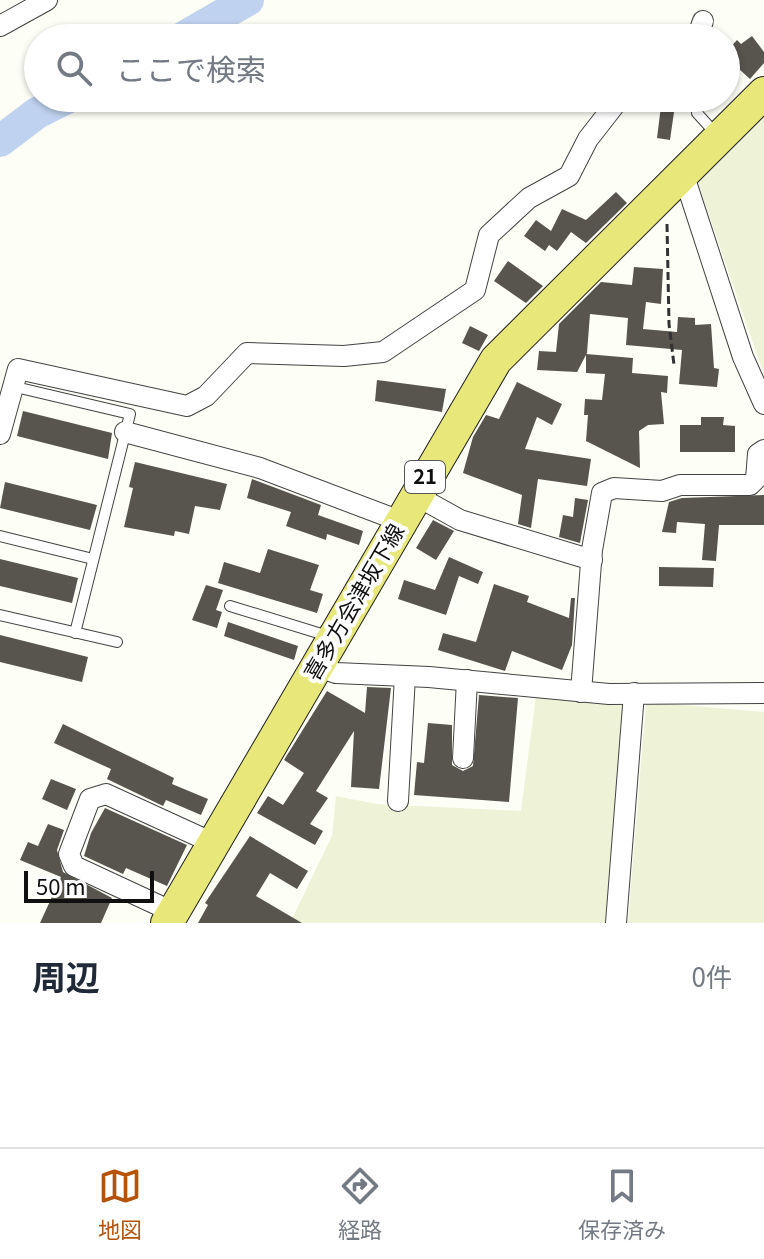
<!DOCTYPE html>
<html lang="ja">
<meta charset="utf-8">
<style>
:root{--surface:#fff;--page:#f6f6f7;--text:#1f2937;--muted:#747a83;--line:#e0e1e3;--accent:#b45309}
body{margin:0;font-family:Georgia,"Noto Sans JP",serif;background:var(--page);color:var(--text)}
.scale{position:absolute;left:24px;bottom:20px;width:130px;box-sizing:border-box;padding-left:8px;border:4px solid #101010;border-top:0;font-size:22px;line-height:28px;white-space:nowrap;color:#101010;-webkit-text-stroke:6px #fff;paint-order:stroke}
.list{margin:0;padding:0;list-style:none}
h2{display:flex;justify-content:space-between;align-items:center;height:104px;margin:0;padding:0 32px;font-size:34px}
h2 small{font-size:26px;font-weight:400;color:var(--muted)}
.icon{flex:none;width:44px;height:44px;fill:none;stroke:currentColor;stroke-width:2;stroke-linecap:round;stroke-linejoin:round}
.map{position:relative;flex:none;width:764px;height:923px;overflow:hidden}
.search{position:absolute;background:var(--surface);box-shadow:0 2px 6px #0004;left:24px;right:24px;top:24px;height:88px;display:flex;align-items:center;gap:20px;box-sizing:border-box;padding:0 28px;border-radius:44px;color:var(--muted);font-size:30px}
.sheet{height:224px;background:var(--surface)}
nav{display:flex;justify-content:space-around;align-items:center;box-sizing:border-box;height:112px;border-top:2px solid var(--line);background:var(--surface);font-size:22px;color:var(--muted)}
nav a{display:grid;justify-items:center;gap:4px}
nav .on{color:var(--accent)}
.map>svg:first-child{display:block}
.farmland{fill:#eef2d7}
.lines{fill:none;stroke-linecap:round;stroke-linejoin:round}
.river{stroke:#bfd2ef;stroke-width:32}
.building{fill:#58544e}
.lane-casing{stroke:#434343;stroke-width:12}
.street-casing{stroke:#434343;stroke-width:22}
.primary-casing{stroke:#212121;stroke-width:34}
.path{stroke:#323232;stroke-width:3;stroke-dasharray:8 4;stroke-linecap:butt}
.lane{stroke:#fff;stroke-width:10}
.street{stroke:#fff;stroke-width:20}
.primary{stroke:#e8e77a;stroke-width:32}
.labels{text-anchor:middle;stroke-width:8;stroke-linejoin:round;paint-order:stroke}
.shield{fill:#fff;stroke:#585858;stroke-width:2}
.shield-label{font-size:20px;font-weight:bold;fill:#101010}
.street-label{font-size:22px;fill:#101010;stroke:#fff}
</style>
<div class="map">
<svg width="764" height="923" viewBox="0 0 764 923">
<rect width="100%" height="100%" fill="#fdfef5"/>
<g class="farmland">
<polygon points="764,117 764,375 698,183"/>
<polygon points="536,696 625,700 611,923 290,923 332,836 336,796 376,804 521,811"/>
<polygon points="646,702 764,712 764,923 628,923"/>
</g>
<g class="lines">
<g class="river">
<polyline points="182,38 248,0"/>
<polyline points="0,141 37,113 67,98"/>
</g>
</g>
<g class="building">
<polygon points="752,36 764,52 764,63 750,79 739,69 726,82 726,52 737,40 741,44"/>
<polygon points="662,98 676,98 670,140 657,138"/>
<polygon points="616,192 627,203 586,243 571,232 557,251 549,245 545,251 524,236 536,220 551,231 562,209 586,220"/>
<polygon points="508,261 543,286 526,303 494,281"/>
<polygon points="634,267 663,269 661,304 646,302 643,329 677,332 678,317 695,318 695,325 711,324 714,368 719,369 717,387 679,384 682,350 626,345 628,318 590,314 587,353 577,372 537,370 539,351 556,352 559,324 601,282 632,285"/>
<polygon points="470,326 488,335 479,351 462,343"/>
<polygon points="586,354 633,358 632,373 668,376 667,393 661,392 664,424 648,425 639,431 640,468 586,441 588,415 584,415 585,399 602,400 605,374 586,373"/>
<polygon points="377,380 446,389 442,412 375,401"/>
<polygon points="517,382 562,404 552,425 537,417 525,449 591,459 587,486 538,479 531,528 518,524 522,495 463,473 473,437 486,415 499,419"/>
<polygon points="23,411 112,433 108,459 17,436"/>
<polygon points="701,417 724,417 723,425 735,426 735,452 680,452 680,425 701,425"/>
<polygon points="135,462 227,484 220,510 195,506 189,534 175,531 174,536 124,527 133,488 129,487"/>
<polygon points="252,479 321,505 318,515 363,531 359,545 327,534 326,540 286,526 291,512 247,498"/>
<polygon points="5,482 97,505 90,530 0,508"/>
<polygon points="764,495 764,525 719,525 716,561 702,560 705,524 677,522 676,533 662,532 669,502 682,498"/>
<polygon points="575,498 588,500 580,543 559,537 563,515 573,517"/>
<polygon points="433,520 454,531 436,560 416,548"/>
<polygon points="268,549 319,565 310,590 323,594 317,613 218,583 224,562 260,573"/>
<polygon points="449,557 483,572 478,584 459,576 446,615 398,599 404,580 435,590"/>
<polygon points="0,559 78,578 72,603 0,586"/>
<polygon points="659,567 714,568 713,587 659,586"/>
<polygon points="494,584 529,596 527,602 569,618 571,598 575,598 572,645 562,670 512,651 505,671 438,650 443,633 476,642"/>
<polygon points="206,585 223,590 216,610 222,612 217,628 192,620"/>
<polygon points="228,622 298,646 294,660 224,636"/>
<polygon points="0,635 88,657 82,682 0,662"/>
<polygon points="367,687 391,688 379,789 351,787 354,731 316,791 328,798 310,824 323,831 315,845 257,813 268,796 283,805 304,773 284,760 327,691 365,713"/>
<polygon points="479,695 518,698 509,802 414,795 417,762 424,763 428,723 452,725 452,765 463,771 473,766"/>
<polygon points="63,724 174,778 172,784 208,799 201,815 166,800 163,806 107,779 111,769 54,743"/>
<polygon points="51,779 76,789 67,810 42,799"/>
<polygon points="105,808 187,845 167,886 126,868 123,874 84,856 91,833"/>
<polygon points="48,824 64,830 57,850 63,872 112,898 101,923 40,923 61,877 20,860 28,842 38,846"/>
<polygon points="250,836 308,871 297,889 270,873 256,896 302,923 198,923 208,905 205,903"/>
</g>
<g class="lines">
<defs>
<g id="lane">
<polyline points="696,98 697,113 716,134"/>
<polyline points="24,389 130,414 75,633"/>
<polyline points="0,536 93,559"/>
<polyline points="230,606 328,636"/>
<polyline points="0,615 117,642"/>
</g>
<g id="street">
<polyline points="0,26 47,0"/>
<polyline points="697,38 703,21"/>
<polyline points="684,176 743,357 764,404"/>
<polyline points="125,432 260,468 400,521"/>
<polyline points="0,434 18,369 187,406 206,396 247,353 344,356 383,352 475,290 489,235 529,198 569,176 588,139 620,98"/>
<polyline points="415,495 460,520 592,560"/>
<polyline points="318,667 336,673 429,677 609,694 764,693"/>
<polyline points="581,692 592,550 602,493 614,488 662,491 680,485 750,485 756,479 758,454 764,450"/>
<polyline points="463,758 467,680"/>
<polyline points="398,801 405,676"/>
<polyline points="173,912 74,866 69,854 90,799 106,794 213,843"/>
<polyline points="616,923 634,693"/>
</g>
<polyline id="primary" points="167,923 496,360 764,93"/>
</defs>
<use href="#lane" class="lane-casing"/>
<use href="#street" class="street-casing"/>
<use href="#primary" class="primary-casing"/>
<polyline class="path" points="667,224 669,324 674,365"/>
<use href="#lane" class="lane"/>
<use href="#street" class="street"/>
<use href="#primary" class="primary"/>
</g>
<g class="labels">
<rect class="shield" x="405" y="461" width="40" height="32" rx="6"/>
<g class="shield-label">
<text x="425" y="484">21</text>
</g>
<g class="street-label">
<text transform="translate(354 602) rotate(-60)" y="8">喜多方会津坂下線</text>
</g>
</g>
</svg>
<div class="scale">50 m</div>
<div class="search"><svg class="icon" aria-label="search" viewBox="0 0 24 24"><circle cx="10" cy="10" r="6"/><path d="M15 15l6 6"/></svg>ここで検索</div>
</div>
<section class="sheet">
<h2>周辺<small>0件</small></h2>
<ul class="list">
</ul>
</section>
<nav>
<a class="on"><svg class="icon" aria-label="map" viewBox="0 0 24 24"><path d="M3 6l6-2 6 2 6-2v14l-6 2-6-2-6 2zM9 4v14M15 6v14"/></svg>地図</a>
<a><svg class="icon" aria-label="directions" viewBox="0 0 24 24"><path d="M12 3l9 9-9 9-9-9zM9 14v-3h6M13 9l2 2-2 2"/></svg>経路</a>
<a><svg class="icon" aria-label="saved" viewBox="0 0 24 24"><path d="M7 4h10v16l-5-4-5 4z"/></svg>保存済み</a>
</nav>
